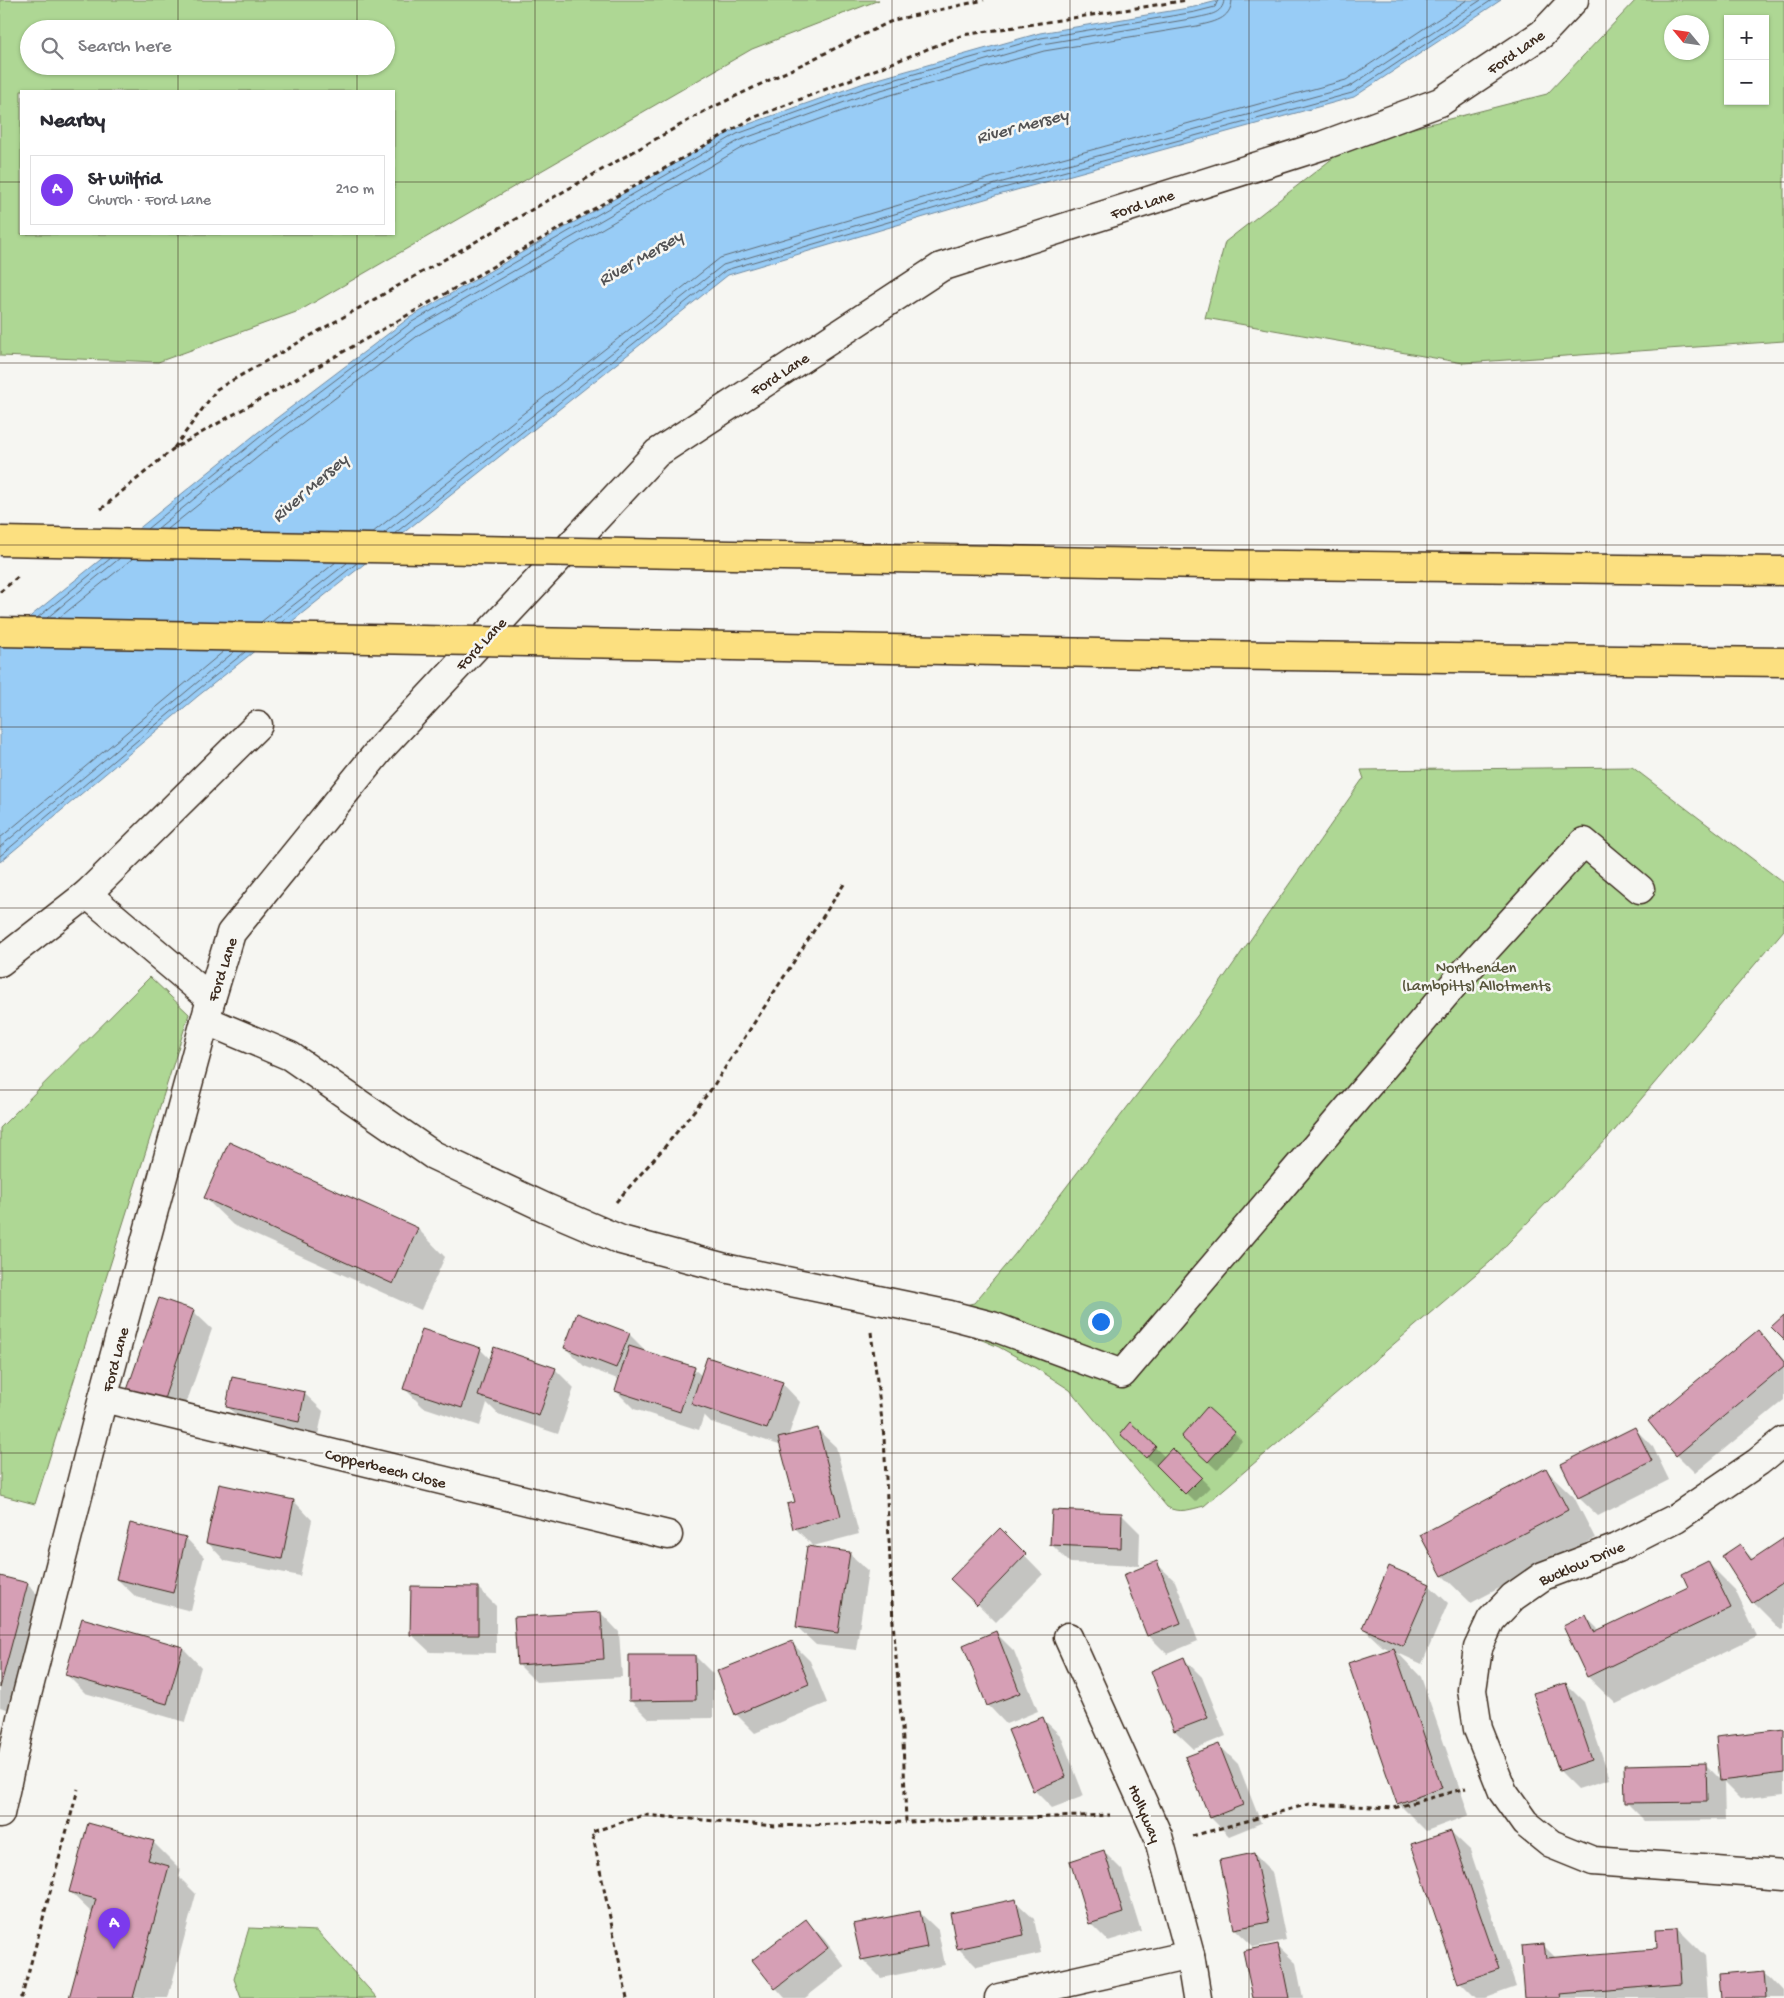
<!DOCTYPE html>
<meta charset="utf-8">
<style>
:root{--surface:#fff;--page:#f7f7f7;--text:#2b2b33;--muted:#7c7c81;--line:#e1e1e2;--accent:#7c3aed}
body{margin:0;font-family:"Gochi Hand",sans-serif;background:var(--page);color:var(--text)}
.controls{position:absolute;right:15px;top:15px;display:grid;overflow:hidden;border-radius:0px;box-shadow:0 1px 4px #0004}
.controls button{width:45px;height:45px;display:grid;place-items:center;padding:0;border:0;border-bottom:1px solid var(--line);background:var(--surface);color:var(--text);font:25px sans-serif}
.compass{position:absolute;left:1664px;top:15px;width:45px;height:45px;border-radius:50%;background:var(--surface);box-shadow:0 1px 4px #0004;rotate:299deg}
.you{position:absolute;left:1100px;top:1321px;width:18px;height:18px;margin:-12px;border:4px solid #fff;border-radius:50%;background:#1a73e8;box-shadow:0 0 0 8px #1a73e833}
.badge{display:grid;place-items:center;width:32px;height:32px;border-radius:50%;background:var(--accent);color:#fff;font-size:16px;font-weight:700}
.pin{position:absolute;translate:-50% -41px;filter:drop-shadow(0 1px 2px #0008)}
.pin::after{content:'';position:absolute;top:26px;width:18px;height:15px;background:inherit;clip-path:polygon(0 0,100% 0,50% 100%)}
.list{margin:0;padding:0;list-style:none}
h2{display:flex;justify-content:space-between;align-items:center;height:65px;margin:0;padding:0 20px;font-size:21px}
h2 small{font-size:16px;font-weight:400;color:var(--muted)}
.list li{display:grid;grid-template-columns:32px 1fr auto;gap:15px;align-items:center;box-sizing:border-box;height:70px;margin:0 10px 10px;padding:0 10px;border:1px solid var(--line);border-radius:0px}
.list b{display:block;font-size:19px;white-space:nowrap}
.list p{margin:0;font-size:16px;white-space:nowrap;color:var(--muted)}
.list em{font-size:16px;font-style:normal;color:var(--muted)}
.icon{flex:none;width:28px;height:28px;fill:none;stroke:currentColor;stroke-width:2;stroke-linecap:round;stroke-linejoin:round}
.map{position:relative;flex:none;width:1784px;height:1998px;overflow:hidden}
.search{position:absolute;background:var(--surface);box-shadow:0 1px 4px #0004;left:20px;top:20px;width:375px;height:55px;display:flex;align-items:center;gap:12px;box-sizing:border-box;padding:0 18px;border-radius:28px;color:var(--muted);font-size:19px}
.panel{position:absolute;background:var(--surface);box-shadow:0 1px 4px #0004;left:20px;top:90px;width:375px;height:145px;border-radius:0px}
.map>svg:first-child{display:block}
.green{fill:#aed794;stroke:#748059;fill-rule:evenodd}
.water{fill:#98ccf6;stroke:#738ba0}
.shadow{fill:#0003}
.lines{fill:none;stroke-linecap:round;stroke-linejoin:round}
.shore{stroke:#606b74;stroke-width:1}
.building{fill:#d69fb5;stroke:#3b2a1e}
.minor-casing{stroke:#3b2a1e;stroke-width:31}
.highway-casing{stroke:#3b2a1e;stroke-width:31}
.path{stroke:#3b2a1e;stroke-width:3;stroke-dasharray:5 4;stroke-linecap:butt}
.minor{stroke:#f6f6f2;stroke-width:28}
.highway{stroke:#fce080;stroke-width:28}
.highway-bridge-casing{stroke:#3b2a1e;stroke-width:31;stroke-linecap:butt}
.highway-bridge{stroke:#fce080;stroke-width:28}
.grid{fill:none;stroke:#3b2a1e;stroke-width:1;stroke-opacity:0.55}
.labels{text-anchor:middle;stroke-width:5;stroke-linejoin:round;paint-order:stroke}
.street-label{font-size:16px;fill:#3b2a1e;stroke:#f6f6f2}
.park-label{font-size:16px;fill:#58553c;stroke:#f6f6f2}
.water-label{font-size:18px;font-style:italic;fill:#525254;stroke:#f6f6f2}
</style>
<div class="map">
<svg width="1784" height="1998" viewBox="0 0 1784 1998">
<rect width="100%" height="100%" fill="#f6f6f2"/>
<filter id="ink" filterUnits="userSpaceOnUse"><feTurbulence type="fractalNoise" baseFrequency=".02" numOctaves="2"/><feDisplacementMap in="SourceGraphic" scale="10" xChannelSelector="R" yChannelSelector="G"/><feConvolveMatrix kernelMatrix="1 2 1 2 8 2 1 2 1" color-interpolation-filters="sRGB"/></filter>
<g filter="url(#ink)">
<g class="green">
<path d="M0,0H879L752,49L299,311L158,362L0,356ZM29,29H386V66H29ZM21,91H394V234H21Z"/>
<path d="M1636,0H1784V341L1463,363L1205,318L1225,242L1351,144L1547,94ZM1728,19H1765V101H1728ZM1672,22H1702V52H1672Z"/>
<path d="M1632,767L1784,883V930L1609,1137L1490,1262L1204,1506C1192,1509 1179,1514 1167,1507L1070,1390L1033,1366L999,1347L948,1326L965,1305L974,1303L1015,1254L1197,1016L1362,780L1364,779L1361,770Z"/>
<polygon points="150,977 189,1014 35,1504 0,1495 0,1128"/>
<polygon points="249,1928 317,1931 377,1998 241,1998 234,1979"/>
</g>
<polygon class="water" points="1221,0 1501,0 1354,97 1002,194 728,275 198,696 0,862 0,641 257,433 409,318 735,129 864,83 1040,33 1194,7"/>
<g class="shadow">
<polygon points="229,1144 418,1229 445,1257 421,1310 233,1225 205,1198"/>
<polygon points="193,1311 212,1329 181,1419 147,1408"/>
<polygon points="1758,1332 1784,1360 1784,1400 1695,1473 1677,1455"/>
<polygon points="629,1334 648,1353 694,1369 702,1376 782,1383 800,1402 788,1437 817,1429 836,1447 859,1534 813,1546 795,1528 797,1502 782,1446 711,1422 704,1415 699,1430 634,1409 616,1391 620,1380 584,1366 565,1348"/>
<polygon points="480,1349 491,1360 555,1369 574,1388 558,1434 498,1414 487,1403 480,1426 423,1407 405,1389"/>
<polygon points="304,1393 323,1411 317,1440 246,1425 228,1407"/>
<polygon points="1130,1424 1165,1457 1172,1449 1210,1487 1195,1502 1157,1465 1156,1466 1130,1443"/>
<polygon points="1635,1429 1653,1447 1669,1480 1598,1516 1579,1498 1563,1465"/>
<polygon points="1234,1433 1242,1441 1217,1470 1191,1446"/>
<polygon points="1546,1470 1574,1497 1595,1538 1471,1603 1443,1576 1422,1535"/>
<polygon points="220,1485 294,1501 312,1520 300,1576 225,1561 207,1542"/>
<polygon points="1121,1514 1140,1533 1139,1566 1070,1563 1052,1545"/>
<polygon points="1000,1530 1043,1574 996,1622 952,1579"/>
<polygon points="186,1538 204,1557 191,1611 136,1597 117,1579"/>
<polygon points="1784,1540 1784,1628 1781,1630 1753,1602 1723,1556 1740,1546 1754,1560"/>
<polygon points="849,1553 868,1571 856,1650 816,1645 797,1627"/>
<polygon points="1156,1563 1175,1581 1198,1641 1167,1654 1148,1635"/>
<polygon points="1708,1563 1735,1590 1757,1636 1616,1704 1588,1677 1565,1627 1586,1617 1600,1631 1690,1587"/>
<polygon points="0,1577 27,1584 46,1603 17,1712 0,1707"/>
<polygon points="1429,1585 1448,1603 1422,1664 1398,1653 1421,1677 1469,1815 1426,1831 1398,1803 1391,1650 1382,1646 1363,1628"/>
<polygon points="478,1588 496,1606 496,1653 430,1652 411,1634"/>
<polygon points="601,1613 619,1632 622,1677 536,1682 518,1664"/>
<polygon points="996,1633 1014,1651 1038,1711 1006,1724 988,1705"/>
<polygon points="792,1643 810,1661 827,1703 755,1733 736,1714"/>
<polygon points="183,1648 201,1667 185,1722 85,1693 67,1675"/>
<polygon points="695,1656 713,1674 713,1718 649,1719 630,1700"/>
<polygon points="1184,1659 1202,1677 1226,1736 1194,1749 1175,1731 1152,1671"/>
<polygon points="1566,1684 1584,1702 1610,1779 1578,1789 1560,1771 1535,1694"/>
<polygon points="1042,1718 1061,1736 1084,1796 1052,1808 1034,1790"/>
<polygon points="1784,1730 1784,1794 1740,1799 1724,1783 1725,1820 1645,1821 1627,1803 1705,1764 1722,1781"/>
<polygon points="1219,1745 1238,1764 1261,1823 1229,1836 1211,1818"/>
<polygon points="1451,1832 1470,1850 1516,1987 1485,1998 1476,1998 1460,1982"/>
<polygon points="153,1842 181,1870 179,1877 196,1894 168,1998 70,1998 93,1914 70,1892"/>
<polygon points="1104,1852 1122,1870 1141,1931 1108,1941 1090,1923"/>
<polygon points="1254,1854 1272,1872 1286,1940 1254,1947 1235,1929 1221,1860"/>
<polygon points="1015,1901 1034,1919 1041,1953 977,1967 958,1948"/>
<polygon points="919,1912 938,1930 945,1965 881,1978 862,1959"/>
<polygon points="806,1921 824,1939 845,1967 805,1998 785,1998 776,1988"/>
<polygon points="1678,1929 1705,1956 1708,1998 1526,1998 1544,1946 1556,1958 1657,1950"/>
<polygon points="1277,1945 1296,1963 1303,1998 1254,1998"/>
<polygon points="1765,1972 1784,1992 1784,1998 1722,1998"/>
</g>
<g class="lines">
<g class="shore">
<polyline points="147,529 260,437 412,322 737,134 865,88 1041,38 1195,12 1215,7 1218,0"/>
<path d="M157,529L264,442L415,328L740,140L867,94L1042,44L1196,18C1207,15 1223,15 1224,0"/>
<path d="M168,529L269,448L420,334L743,147L870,101L1044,51L1197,26C1213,22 1231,20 1232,0"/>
<polyline points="372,533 720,258 997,176 1346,80 1467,0"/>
<polyline points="384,533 723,265 999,183 1349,87 1481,0"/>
<polyline points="394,534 726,270 1000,189 1352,93 1492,0"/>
<polyline points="37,618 111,558"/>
<polyline points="47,618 120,558"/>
<polyline points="59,618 132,559"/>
<polyline points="261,622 336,562"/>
<polyline points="272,622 347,563"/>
<polyline points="282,622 357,563"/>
<polyline points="0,838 224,651"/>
<polyline points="0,847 235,651"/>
<polyline points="0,856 195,692 245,652"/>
</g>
</g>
<g class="building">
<polygon points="229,1142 418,1228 393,1284 204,1198"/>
<polygon points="159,1298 194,1310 163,1402 127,1390"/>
<polygon points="577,1313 630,1333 616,1368 564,1348"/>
<polygon points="1784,1315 1784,1340 1771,1327"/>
<polygon points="422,1329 481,1348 462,1408 403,1389"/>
<polygon points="1758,1330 1784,1362 1784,1366 1676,1456 1648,1421"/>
<polygon points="629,1346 695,1367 680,1412 615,1391"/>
<polygon points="494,1347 556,1368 539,1416 478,1396"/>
<polygon points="707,1357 783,1382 767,1429 691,1404"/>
<polygon points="232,1377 305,1392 299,1422 226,1407"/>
<polygon points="1207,1407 1235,1432 1208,1462 1181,1437"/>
<polygon points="1130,1422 1156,1446 1146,1458 1120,1434"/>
<polygon points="1635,1427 1652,1461 1578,1498 1561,1464"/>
<polygon points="818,1428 841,1516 793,1529 787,1504 795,1502 778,1438"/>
<polygon points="1172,1448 1202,1477 1185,1494 1156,1465"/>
<polygon points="1546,1468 1568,1510 1442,1576 1420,1535"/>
<polygon points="219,1484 294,1500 282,1559 206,1543"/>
<polygon points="1052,1510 1122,1513 1121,1548 1050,1545"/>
<polygon points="130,1523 186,1537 173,1593 116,1579"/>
<polygon points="1000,1528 1026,1554 977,1605 950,1579"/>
<polygon points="1784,1538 1784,1582 1752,1603 1722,1556 1740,1544 1751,1560"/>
<polygon points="807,1546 850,1552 838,1633 796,1627"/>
<polygon points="1157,1561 1181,1623 1147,1636 1123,1575"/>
<polygon points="1708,1561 1731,1608 1587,1677 1563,1626 1586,1615 1594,1632 1688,1587 1682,1574"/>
<polygon points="1389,1566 1430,1584 1403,1646 1362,1628"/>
<polygon points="0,1576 28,1583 0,1688"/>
<polygon points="411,1586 478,1587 478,1635 410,1635"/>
<polygon points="601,1612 604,1659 517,1665 514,1617"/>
<polygon points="82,1618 183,1647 167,1704 65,1675"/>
<polygon points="996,1631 1020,1693 987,1706 963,1645"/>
<polygon points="792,1641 809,1684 735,1715 717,1671"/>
<polygon points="1394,1648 1442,1788 1397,1804 1348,1663"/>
<polygon points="629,1655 695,1655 696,1700 629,1701"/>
<polygon points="1184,1657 1208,1718 1174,1731 1151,1671"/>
<polygon points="1566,1683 1592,1760 1559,1771 1533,1693"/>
<polygon points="1043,1717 1066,1777 1033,1791 1008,1730"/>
<polygon points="1784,1729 1784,1773 1720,1781 1716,1737"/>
<polygon points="1219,1744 1243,1805 1210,1818 1185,1757"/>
<polygon points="1706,1763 1707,1802 1625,1803 1624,1765"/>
<polygon points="88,1823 154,1841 148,1860 169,1866 133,1998 69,1998 96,1899 69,1892"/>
<polygon points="1451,1831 1499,1969 1458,1983 1411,1844"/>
<polygon points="1104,1850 1123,1913 1089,1924 1070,1861"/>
<polygon points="1254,1853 1269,1922 1234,1929 1220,1860"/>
<polygon points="1016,1899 1024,1935 957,1949 950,1913"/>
<polygon points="920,1911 927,1947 861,1960 853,1924"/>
<polygon points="806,1919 828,1948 775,1989 752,1960"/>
<polygon points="1678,1928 1682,1984 1560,1994 1561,1998 1525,1998 1521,1946 1544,1944 1546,1958 1656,1949 1655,1929"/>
<polygon points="1278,1944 1289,1998 1253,1998 1243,1951"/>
<polygon points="1765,1971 1767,1998 1721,1998 1719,1975"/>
</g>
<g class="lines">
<defs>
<g id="minor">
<polyline points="87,894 211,999"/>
<polyline points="0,962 87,894 258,725"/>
<polyline points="205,1020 290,1056 433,1155 546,1208 621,1240 729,1269 950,1315 992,1326 1122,1374 1455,983 1584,842 1640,889"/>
<polyline points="103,1398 668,1535"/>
<polyline points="1784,1441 1758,1462 1676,1518 1617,1548 1543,1576 1513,1597 1491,1620 1478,1648 1472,1690 1478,1729 1503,1792 1525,1823 1551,1844 1593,1861 1784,1875"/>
<polyline points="1068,1637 1158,1836 1190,1955 1197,1998"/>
<polyline points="0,1814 21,1718 103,1398 211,999 231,933 382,747 657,453 941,267 1324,145 1440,102 1542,34 1574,0"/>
<polyline points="999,1998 1190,1955"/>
</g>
<g id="highway">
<polyline points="1205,564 1784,571"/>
<polyline points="1205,655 1784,662"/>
</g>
</defs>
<use href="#minor" class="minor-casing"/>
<use href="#highway" class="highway-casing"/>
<g class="path">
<polyline points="174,448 217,389 705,111 894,20 984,0"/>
<polyline points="101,509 173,449 753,118 963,35 1188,0"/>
<polyline points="0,592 19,576"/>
<polyline points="616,1202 663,1149 710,1091 846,881"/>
<polyline points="871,1332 884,1437 893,1622 903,1740 906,1822 1110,1815"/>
<polyline points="1192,1836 1309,1804 1394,1808 1466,1788"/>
<polyline points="20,1998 22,1996 78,1789"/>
<polyline points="627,1998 592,1832 644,1815 775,1826 906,1822"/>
</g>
<use href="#minor" class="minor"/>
<use href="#highway" class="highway"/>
<defs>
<g id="highway-bridge">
<polyline points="0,541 1205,564"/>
<polyline points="0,632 1205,655"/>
</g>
</defs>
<use href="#highway-bridge" class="highway-bridge-casing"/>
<use href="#highway-bridge" class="highway-bridge"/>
</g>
</g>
<path class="grid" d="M178,0V29M357,0V29M535,0V1998M714,0V1998M892,0V1998M1070,0V1998M1249,0V1998M1427,0V1998M1606,0V1998M178,66V91M357,66V91M0,182H21M394,182H1784M178,234V1998M357,234V1998M0,363H1784M0,545H1784M0,727H1784M0,908H1784M0,1090H1784M0,1271H1784M0,1453H1784M0,1635H1784M0,1816H1784"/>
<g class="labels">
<g class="street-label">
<text transform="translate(1515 51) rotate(-35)" y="6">Ford Lane</text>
<text transform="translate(1142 203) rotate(-18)" y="6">Ford Lane</text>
<text transform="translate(779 373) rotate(-33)" y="6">Ford Lane</text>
<text transform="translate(480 643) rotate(-47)" y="6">Ford Lane</text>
<text transform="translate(221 969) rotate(-72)" y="6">Ford Lane</text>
<text transform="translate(114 1359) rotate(-75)" y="6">Ford Lane</text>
<text transform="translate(386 1467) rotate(14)" y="6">Copperbeech Close</text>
<text transform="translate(1581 1562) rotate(-23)" y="6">Bucklow Drive</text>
<text transform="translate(1146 1813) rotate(67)" y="6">Hollyway</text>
</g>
<g class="park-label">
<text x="1476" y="972">Northenden<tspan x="1476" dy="18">(Lambpitts) Allotments</tspan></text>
</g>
<g class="water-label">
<text transform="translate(1022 125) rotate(-15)" y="6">River Mersey</text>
<text transform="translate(640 257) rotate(-30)" y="6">River Mersey</text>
<text transform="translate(309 487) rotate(-41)" y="6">River Mersey</text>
</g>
</g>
</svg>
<div class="controls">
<button>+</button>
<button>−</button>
</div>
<svg class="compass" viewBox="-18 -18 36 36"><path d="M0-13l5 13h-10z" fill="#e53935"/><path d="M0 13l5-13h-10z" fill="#7c7c81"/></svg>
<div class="you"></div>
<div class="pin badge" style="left:114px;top:1949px">A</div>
<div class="search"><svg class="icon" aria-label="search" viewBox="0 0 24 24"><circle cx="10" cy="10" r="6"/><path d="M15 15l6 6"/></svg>Search here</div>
<section class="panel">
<h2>Nearby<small></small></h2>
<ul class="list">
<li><span class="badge">A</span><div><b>St Wilfrid</b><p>Church · Ford Lane</p></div><em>210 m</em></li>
</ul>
</section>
</div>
